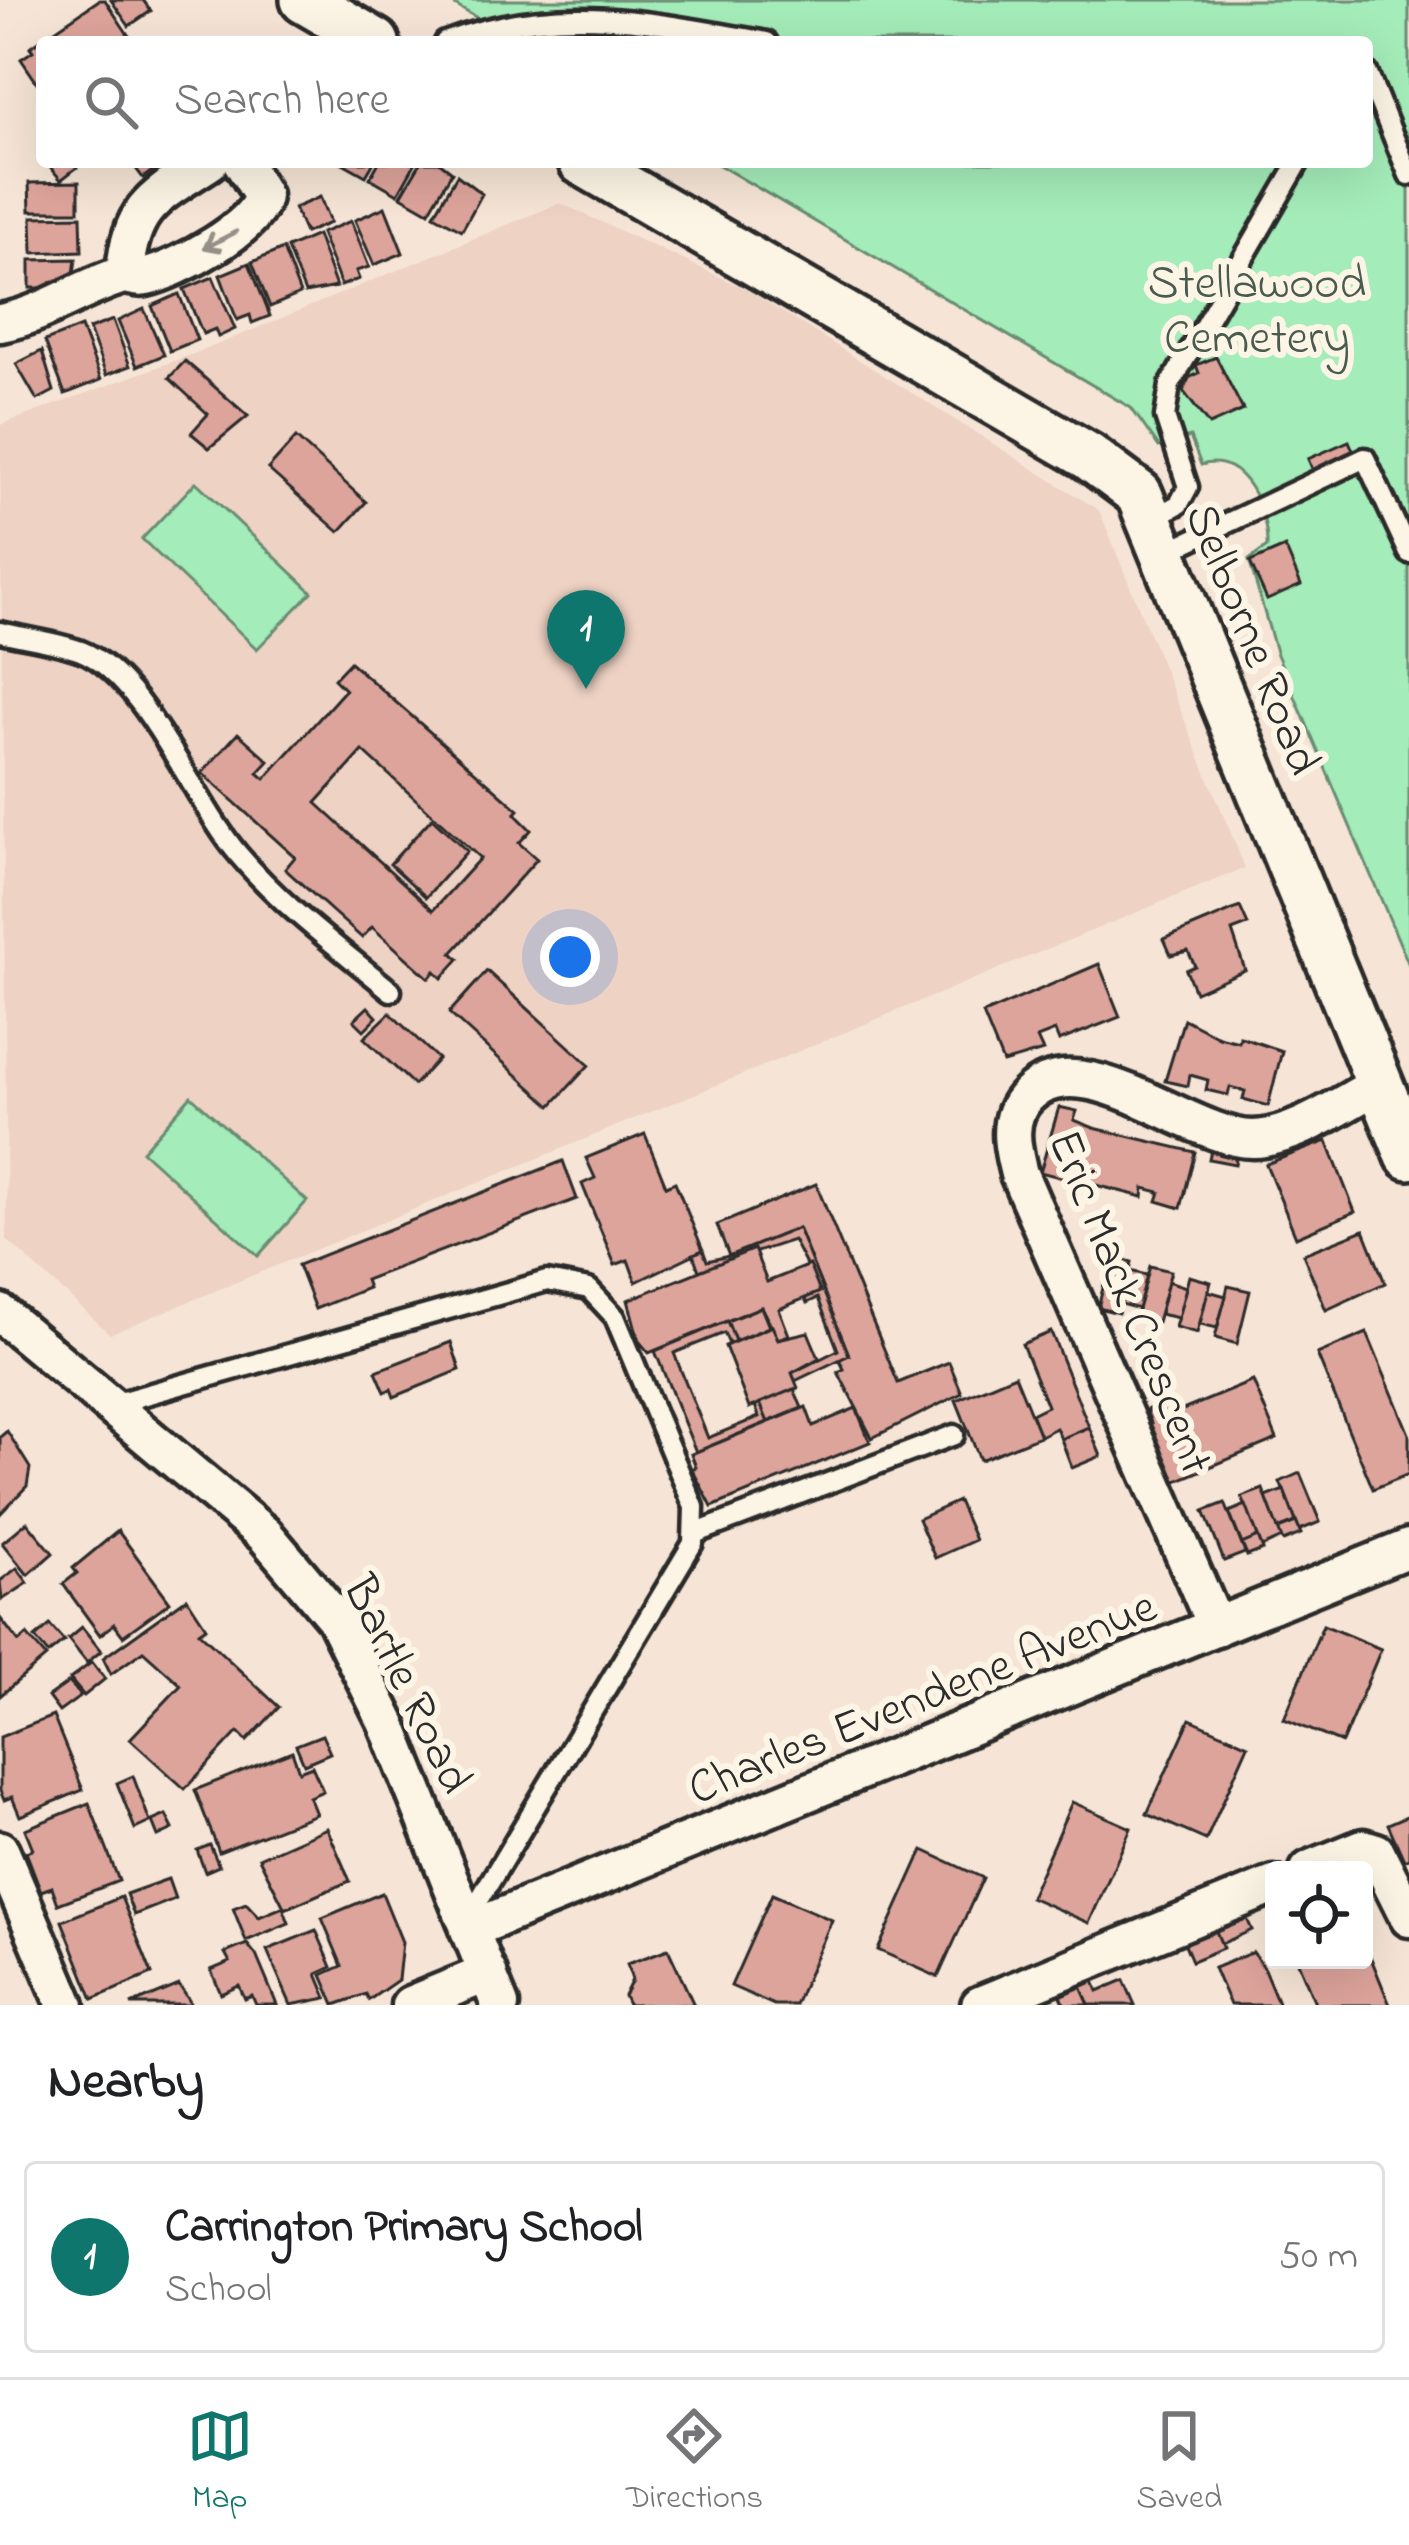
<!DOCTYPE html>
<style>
:root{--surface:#fff;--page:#f6f6f6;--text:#202124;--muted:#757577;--line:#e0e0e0;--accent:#0f766e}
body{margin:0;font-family:"Indie Flower",sans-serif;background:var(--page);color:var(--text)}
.controls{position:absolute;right:36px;bottom:36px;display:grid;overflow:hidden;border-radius:12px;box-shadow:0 12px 48px #0002}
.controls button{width:108px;height:108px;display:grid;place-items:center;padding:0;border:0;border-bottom:3px solid var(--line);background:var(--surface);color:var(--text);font:60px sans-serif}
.you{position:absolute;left:570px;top:957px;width:42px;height:42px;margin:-30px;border:9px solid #fff;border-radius:50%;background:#1a73e8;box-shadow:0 0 0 18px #1a73e833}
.badge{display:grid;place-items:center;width:78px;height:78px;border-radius:50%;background:var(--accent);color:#fff;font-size:39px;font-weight:700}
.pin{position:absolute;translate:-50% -99px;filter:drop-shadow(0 3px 6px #0008)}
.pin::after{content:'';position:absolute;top:63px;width:42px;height:36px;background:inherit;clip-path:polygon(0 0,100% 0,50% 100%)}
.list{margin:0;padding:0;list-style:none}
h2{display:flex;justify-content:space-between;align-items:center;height:156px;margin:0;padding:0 48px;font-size:51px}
h2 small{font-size:39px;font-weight:400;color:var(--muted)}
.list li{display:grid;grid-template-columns:78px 1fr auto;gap:36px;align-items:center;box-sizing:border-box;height:192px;margin:0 24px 24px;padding:0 24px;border:3px solid var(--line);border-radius:12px}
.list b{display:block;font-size:45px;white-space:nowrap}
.list p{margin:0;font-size:39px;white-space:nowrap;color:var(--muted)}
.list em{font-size:39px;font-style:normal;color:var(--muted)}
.icon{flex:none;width:66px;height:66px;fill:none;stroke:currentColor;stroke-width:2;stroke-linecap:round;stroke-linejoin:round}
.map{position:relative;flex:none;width:1409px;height:2005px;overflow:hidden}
.search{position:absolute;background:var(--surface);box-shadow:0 12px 48px #0002;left:36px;right:36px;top:36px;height:132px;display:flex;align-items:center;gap:30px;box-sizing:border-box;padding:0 42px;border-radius:12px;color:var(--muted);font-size:45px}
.sheet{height:372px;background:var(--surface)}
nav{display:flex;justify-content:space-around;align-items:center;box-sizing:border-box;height:168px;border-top:3px solid var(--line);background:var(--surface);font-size:33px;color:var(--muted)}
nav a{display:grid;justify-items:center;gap:6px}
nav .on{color:var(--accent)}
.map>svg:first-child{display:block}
.built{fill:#eed2c4}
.green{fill:#a4ecb9;stroke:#688c72;stroke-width:3}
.building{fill:#dda49b;stroke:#2b2b2b;stroke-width:3;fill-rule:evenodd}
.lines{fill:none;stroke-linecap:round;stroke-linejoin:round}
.service-casing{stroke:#2b2b2b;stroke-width:27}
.minor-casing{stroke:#2b2b2b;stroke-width:45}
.tertiary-casing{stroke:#2b2b2b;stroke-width:54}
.service{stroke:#fcf5e5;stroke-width:18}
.minor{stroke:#fcf5e5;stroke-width:36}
.tertiary{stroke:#fcf5e5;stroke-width:45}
.oneway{stroke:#949088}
.labels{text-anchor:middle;stroke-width:12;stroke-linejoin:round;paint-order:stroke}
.park-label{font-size:48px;fill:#495b4e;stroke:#fcf5e5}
.street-label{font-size:48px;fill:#2b2b2b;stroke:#fcf5e5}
</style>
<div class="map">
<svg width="1409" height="2005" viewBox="0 0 1409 2005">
<rect width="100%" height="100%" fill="#f6e5d6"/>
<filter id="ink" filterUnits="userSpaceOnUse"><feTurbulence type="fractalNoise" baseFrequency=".00833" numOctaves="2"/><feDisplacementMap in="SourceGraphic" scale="24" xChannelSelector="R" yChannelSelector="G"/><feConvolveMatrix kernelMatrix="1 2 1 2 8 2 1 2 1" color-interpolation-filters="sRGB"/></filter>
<g filter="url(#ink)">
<polygon class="built" points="560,203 746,289 1099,510 1245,868 110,1334 7,1240 0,425 209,348"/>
<g class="green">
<path d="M446,0H1409V965L1276,652L1249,560L1267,547C1268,511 1244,451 1201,465L1190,437L1159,447L1131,408L714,162H1367V42H519Z"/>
<polygon points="196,482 312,592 257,649 142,539"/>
<polygon points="191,1096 307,1201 258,1256 142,1151"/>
</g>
<g class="building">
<polygon points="99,0 105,0 131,39 42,42 42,90 21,59 33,51 30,47"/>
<polygon points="111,0 143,0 151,11 129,26"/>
<polygon points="46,162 84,162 61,180"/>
<polygon points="131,162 164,162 143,178"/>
<polygon points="341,162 374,162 366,176"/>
<polygon points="379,162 416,162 398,194 370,178"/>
<polygon points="421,162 439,162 452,172 429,212 401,196"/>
<polygon points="457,175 482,194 462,230 434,215"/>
<polygon points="79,182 79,211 30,211 29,183"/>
<polygon points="320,197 330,223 305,233 294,208"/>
<polygon points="385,207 403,253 374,265 355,220"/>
<polygon points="81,216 82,251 33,253 32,217"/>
<polygon points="351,221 369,267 356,271 359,279 341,286 321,233"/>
<polygon points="317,235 336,287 305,293 287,248"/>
<polygon points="283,249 300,294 270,307 252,262"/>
<polygon points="76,259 72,288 30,288 30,260"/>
<polygon points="249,263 270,316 252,323 250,315 237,320 220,275"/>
<polygon points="213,277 235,329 218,337 215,329 203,334 184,289"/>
<polygon points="179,294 197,340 170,351 152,306"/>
<polygon points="144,309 164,355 137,366 118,321"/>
<polygon points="113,320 130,366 106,375 89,329"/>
<polygon points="81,327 101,380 65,394 45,341"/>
<polygon points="42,351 54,391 37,400 16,364"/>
<polygon points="1216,357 1243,410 1209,425 1183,391 1189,378 1199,373 1196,365"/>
<polygon points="185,361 248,416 209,448 191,433 208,414 169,378"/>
<polygon points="296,438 366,502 339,532 268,469"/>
<polygon points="1349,441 1361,469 1320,487 1308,459"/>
<polygon points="1285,547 1301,585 1267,600 1250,562"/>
<path d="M350,662L519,810L515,814L531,830L519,843L537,859L452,953L459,959L442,978L435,971L429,978L372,927L362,938L285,869L295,857L202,773L238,733L269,761L258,773L265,779L345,690L334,679ZM363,751L480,858L433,910L316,803Z"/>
<polygon points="432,818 467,851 426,897 390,864"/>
<polygon points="1240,907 1248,925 1232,931 1245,970 1195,992 1186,970 1195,966 1188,951 1171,955 1164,939"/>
<polygon points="1099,964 1120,1017 1059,1041 1055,1031 1037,1038 1043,1051 1003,1063 983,1014"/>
<polygon points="487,971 589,1065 551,1106 449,1013"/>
<polygon points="368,1007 377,1017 364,1030 354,1020"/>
<polygon points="390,1013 438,1059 414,1085 364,1038"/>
<polygon points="1184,1019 1219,1037 1239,1042 1240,1037 1282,1051 1268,1106 1243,1099 1245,1091 1230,1087 1228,1095 1206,1090 1208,1080 1190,1075 1188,1086 1165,1081"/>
<polygon points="1059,1107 1077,1111 1074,1120 1094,1128 1195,1152 1181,1208 1157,1201 1160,1192 1144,1188 1143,1197 1080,1181 1081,1172 1066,1168 1063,1178 1040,1172"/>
<polygon points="645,1134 666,1186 675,1182 703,1250 636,1282 628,1260 615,1265 582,1184 595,1178 586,1158"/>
<polygon points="1214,1138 1239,1143 1235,1164 1209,1159"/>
<polygon points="1327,1141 1355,1212 1296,1237 1266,1164"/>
<polygon points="563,1161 577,1199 365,1280 368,1288 315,1309 298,1265"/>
<polygon points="816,1184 898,1383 949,1362 962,1393 872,1438 838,1372 844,1369 839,1359 849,1355 798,1228 729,1256 717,1225"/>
<polygon points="798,1228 849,1355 795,1381 792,1373 838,1350 818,1298 807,1303 805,1298 820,1292 793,1240 699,1271 693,1254 703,1250 707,1261 729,1256"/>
<polygon points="1364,1230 1385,1283 1326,1310 1303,1254"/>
<polygon points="754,1249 767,1282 809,1265 820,1292 779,1309 789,1335 778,1339 761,1307 649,1353 639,1341 628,1300"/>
<polygon points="1111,1256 1132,1262 1118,1313 1098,1308"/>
<polygon points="1150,1266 1171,1271 1157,1322 1136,1316"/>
<polygon points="1130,1271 1147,1275 1138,1309 1121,1304"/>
<polygon points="1189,1276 1211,1282 1197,1333 1175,1327"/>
<polygon points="1168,1281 1186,1287 1178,1318 1160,1314"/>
<polygon points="1228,1286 1250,1291 1237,1344 1215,1338"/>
<polygon points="1208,1291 1226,1296 1217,1328 1200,1324"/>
<polygon points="761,1307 769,1327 735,1341 727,1321"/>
<polygon points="727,1321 735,1341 729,1344 724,1333 674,1353 708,1438 759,1417 755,1405 760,1403 768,1422 696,1452 655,1351"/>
<polygon points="772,1326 778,1339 808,1332 819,1358 792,1373 798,1388 749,1408 725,1346"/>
<polygon points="1051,1332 1089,1427 1061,1439 1056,1428 1040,1436 1031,1414 1047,1406 1022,1344"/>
<polygon points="1367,1333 1409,1434 1409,1474 1373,1489 1317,1354"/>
<polygon points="451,1342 460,1370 394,1397 391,1389 385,1392 376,1371"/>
<polygon points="1015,1375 1040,1436 980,1460 956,1400"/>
<polygon points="1253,1381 1277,1439 1174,1482 1162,1451 1147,1457 1136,1430 1151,1423 1146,1410 1160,1404 1166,1417"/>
<polygon points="794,1389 802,1408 768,1422 760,1403"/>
<polygon points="806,1407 813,1426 856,1408 870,1442 712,1507 692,1469 696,1467 691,1454"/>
<polygon points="1089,1427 1101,1456 1072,1468 1061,1439"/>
<polygon points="7,1431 30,1468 27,1486 0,1514 0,1437"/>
<polygon points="1300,1473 1320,1522 1300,1530 1280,1482"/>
<polygon points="1263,1489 1282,1538 1262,1547 1242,1497"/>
<polygon points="1284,1490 1296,1522 1278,1529 1266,1497"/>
<polygon points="958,1501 975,1540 935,1558 918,1519"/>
<polygon points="1225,1503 1245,1553 1224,1561 1204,1511"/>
<polygon points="1246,1505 1258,1537 1242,1544 1229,1512"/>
<polygon points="27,1522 53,1553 28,1575 2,1543"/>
<polygon points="1296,1522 1301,1534 1283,1541 1278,1529"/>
<polygon points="118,1531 170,1602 123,1636 114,1624 100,1635 63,1584 77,1573 73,1568"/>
<polygon points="1258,1537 1263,1550 1247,1556 1242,1544"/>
<polygon points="17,1568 28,1583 2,1600 0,1581"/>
<polygon points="187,1598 206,1627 199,1632 279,1707 247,1741 238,1732 185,1789 130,1739 181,1685 143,1651 111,1674 103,1658"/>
<polygon points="0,1618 19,1642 27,1635 46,1657 0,1696"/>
<polygon points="50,1625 64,1641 48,1654 35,1638"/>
<polygon points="1323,1625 1381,1649 1342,1743 1284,1719"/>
<polygon points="82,1627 101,1651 87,1663 68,1639"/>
<polygon points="92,1662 105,1679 84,1696 70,1679"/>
<polygon points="69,1682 81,1696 59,1712 48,1697"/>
<polygon points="53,1716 83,1790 20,1816 12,1797 4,1800 0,1791 0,1737"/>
<polygon points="1190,1719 1248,1745 1206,1840 1147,1814"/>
<polygon points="322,1735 330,1753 304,1764 296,1745"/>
<polygon points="292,1751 299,1771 312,1766 323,1791 309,1797 316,1814 219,1852 195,1790"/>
<polygon points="133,1776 150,1822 135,1829 117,1783"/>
<polygon points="1072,1802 1131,1828 1089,1923 1030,1897"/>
<polygon points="89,1803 119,1881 58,1904 52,1887 41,1891 26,1852 33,1849 25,1829"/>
<polygon points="166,1815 173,1829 158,1836 152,1821"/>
<polygon points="1409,1815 1409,1858 1404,1860 1388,1824"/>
<polygon points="327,1828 350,1881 285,1909 259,1858"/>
<polygon points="210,1845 219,1866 205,1872 197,1850"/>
<polygon points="923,1850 983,1878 938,1977 878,1950"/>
<polygon points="168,1879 175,1899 134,1915 126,1894"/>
<polygon points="382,1893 402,1942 398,1980 369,2000 366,1994 335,2005 322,1975 342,1966 322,1918"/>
<polygon points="772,1894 832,1920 795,2005 774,2005 731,1986"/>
<polygon points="121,1897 152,1974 93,1999 62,1921"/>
<polygon points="246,1903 259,1917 283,1907 289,1923 246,1941 233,1908"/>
<polygon points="1244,1912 1252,1930 1221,1944 1213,1925"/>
<polygon points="1212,1922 1223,1948 1192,1961 1181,1935"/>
<polygon points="316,1930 332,1967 317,1974 327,1998 291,2005 267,1950"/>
<polygon points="1364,1941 1390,2005 1316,2005 1297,1960 1364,1960"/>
<polygon points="247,1944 256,1955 277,2005 256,2005 252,1996 245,1999 239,1986 221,1994 211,1970 230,1962 225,1953"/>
<polygon points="668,1949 694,2005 628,2005 624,1996 632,1980 627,1964"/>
<polygon points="1253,1952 1264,1969 1279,2005 1230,2005 1214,1968"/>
<polygon points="1124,1980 1135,2005 1089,2005 1081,1987 1094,1981 1098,1991"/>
<polygon points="179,1985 192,2005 131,2005"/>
<polygon points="1081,1987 1089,2005 1065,2005 1061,1996"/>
</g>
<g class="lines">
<defs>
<g id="service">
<path d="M445,42C555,0 654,22 767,42"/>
<polyline points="1367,72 1409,175"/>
<polyline points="1152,519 1179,504 1188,487 1165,417 1170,385 1299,162"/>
<polyline points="1164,553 1365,458 1409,553"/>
<path d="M0,632C26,638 56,642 81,651C145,676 194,803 239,855C283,907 338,947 391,991"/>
<polyline points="113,1404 547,1281 589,1289 615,1317 694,1507 693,1543 466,1922"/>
<polyline points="694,1534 954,1435"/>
</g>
<g id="minor">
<path d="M125,273C130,205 157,196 209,162"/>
<path d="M0,323C45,315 78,289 120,276C129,273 136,280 146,277C175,271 262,225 262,195L242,162"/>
<polyline points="0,1313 265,1535 335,1618 387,1723 500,2005"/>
<path d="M1216,1627L1019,1174C1012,1147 1005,1118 1027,1096C1082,1040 1190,1139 1253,1139C1295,1138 1344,1103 1379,1084"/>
<polyline points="0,1850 66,2005"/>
<polyline points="1309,1870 1363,1848 1376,1852 1409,1918"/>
<polyline points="469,1930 1409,1548"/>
<polyline points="410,2005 488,1973"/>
<polyline points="980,2005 1274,1885"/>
</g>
<g id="tertiary">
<polyline points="304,0 376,42"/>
<polyline points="582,162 1088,456 1139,494 1409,1156"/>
</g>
</defs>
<use href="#service" class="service-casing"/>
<use href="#minor" class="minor-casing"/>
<use href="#tertiary" class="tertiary-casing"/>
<use href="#service" class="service"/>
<use href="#minor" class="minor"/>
<use href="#tertiary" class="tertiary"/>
</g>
<defs><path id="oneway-shaft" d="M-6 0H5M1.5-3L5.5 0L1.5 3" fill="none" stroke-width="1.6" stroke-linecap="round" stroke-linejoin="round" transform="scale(3)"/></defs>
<use class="oneway" href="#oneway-shaft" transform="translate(220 240) rotate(153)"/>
</g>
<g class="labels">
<g class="park-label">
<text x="1257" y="297">Stellawood<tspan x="1257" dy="55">Cemetery</tspan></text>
</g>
<g class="street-label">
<text transform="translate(1255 638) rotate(68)" y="17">Selborne Road</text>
<text transform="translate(1133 1301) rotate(68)" y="17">Eric Mack Crescent</text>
<text transform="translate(410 1683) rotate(64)" y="17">Bartle Road</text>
<text transform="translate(921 1695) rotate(-22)" y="17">Charles Evendene Avenue</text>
</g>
</g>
</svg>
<div class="controls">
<button><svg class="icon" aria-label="locate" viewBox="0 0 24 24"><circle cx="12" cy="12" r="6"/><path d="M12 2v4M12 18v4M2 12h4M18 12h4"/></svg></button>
</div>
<div class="you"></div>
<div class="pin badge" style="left:586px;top:689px">1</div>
<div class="search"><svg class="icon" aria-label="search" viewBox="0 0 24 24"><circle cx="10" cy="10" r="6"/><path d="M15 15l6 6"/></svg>Search here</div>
</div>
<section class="sheet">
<h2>Nearby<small></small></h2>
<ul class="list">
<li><span class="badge">1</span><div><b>Carrington Primary School</b><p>School</p></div><em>50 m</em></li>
</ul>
</section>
<nav>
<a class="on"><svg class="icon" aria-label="map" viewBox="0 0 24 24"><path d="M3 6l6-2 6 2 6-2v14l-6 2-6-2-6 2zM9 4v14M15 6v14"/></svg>Map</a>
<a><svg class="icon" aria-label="directions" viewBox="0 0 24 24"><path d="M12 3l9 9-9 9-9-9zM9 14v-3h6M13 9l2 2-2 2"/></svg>Directions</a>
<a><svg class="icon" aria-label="saved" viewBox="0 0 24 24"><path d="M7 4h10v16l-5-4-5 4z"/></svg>Saved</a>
</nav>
